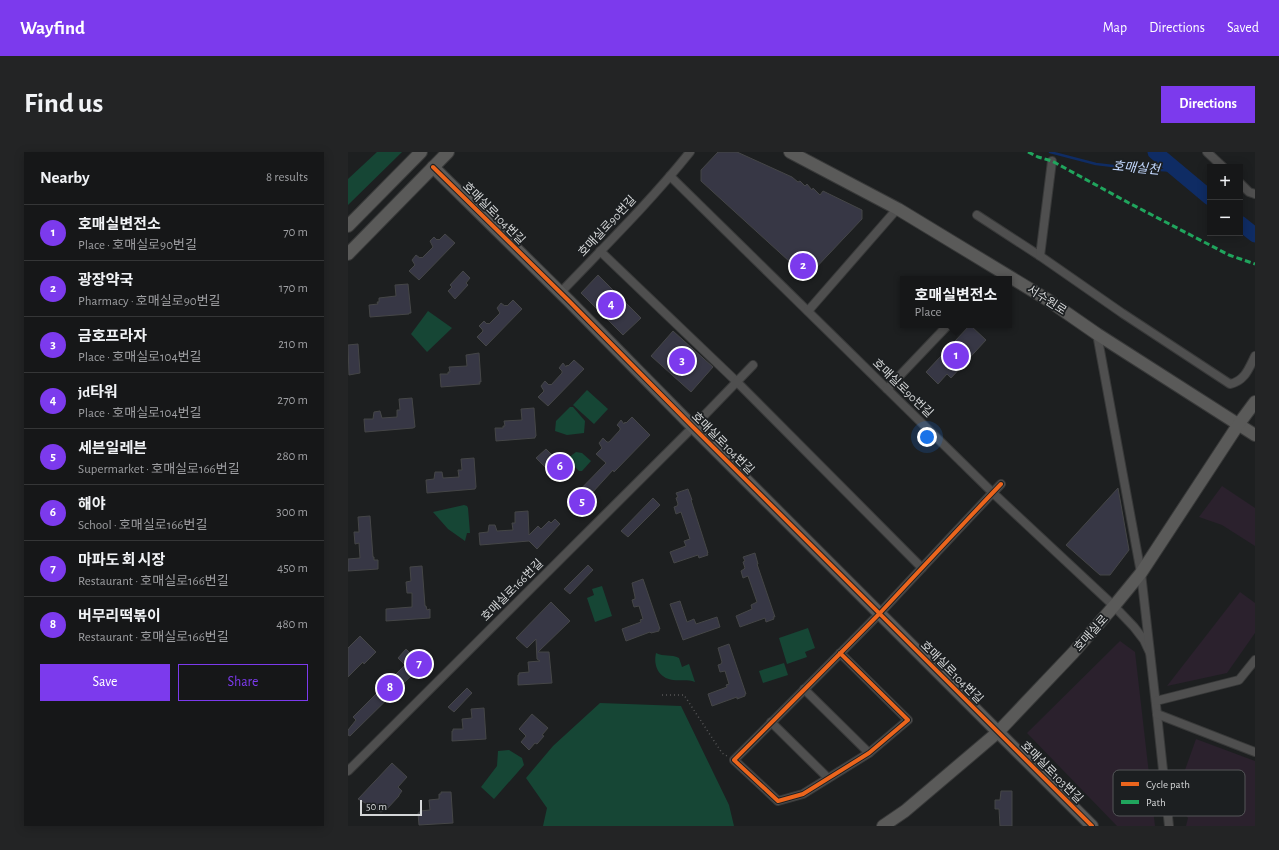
<!DOCTYPE html>
<meta charset="utf-8">
<style>
:root{--surface:#161718;--page:#232425;--text:#f1f3f6;--muted:#9e9fa2;--line:#353637;--accent:#7c3aed}
body{margin:0;font-family:"Alegreya Sans","Noto Sans KR",sans-serif;background:var(--page);color:var(--text)}
.controls{position:absolute;right:12px;top:12px;display:grid;overflow:hidden;border-radius:0px;box-shadow:0 2px 10px #0003}
.controls button{width:36px;height:36px;display:grid;place-items:center;padding:0;border:0;border-bottom:1px solid var(--line);background:var(--surface);color:var(--text);font:20px sans-serif}
.scale{position:absolute;left:12px;bottom:10px;width:62px;box-sizing:border-box;padding-left:4px;border:2px solid #d5d7d8;border-top:0;font-size:11px;line-height:14px;white-space:nowrap;color:#d5d7d8;-webkit-text-stroke:3px #1c1f21;paint-order:stroke}
.you{position:absolute;left:579px;top:285px;width:14px;height:14px;margin:-10px;border:3px solid #fff;border-radius:50%;background:#1a73e8;box-shadow:0 0 0 6px #1a73e833}
.badge{display:grid;place-items:center;width:26px;height:26px;border-radius:50%;background:var(--accent);color:#fff;font-size:13px;font-weight:700}
.pin{position:absolute;translate:-50% -50%;border:2px solid #fff;box-shadow:0 1px 4px #0006}
.popup{position:absolute;left:552px;top:124px;width:112px;height:52px;box-sizing:border-box;display:grid;place-content:center;border-radius:0px;background:var(--surface);filter:drop-shadow(0 1px 3px #0005);font-size:13px;white-space:nowrap;color:var(--muted)}
.popup b{font-size:15px;color:var(--text)}
.popup::after{content:'';position:absolute;left:50%;top:100%;margin-left:-8px;border:8px solid transparent;border-top-color:var(--surface)}
.list{margin:0;padding:0;list-style:none}
h2{display:flex;justify-content:space-between;align-items:center;height:52px;margin:0;padding:0 16px;font-size:17px}
h2 small{font-size:13px;font-weight:400;color:var(--muted)}
.list li{display:grid;grid-template-columns:26px 1fr auto;gap:12px;align-items:center;box-sizing:border-box;height:56px;padding:0 16px;border-top:1px solid var(--line)}
.list b{display:block;font-size:15px;white-space:nowrap}
.list p{margin:0;font-size:13px;white-space:nowrap;color:var(--muted)}
.list em{font-size:13px;font-style:normal;color:var(--muted)}
.actions{display:flex;gap:8px;padding:12px 16px}
.actions a{flex:1;padding:9px 0;border:1px solid var(--accent);border-radius:0px;text-align:center;font-size:14px;color:var(--accent)}
.actions .main{background:var(--accent);color:#fff}
.map{position:relative;flex:none;width:907px;height:674px;overflow:hidden;border-radius:0px}
header{display:flex;align-items:center;gap:24px;box-sizing:border-box;height:56px;padding:0 20px;background:var(--accent);color:#fff}
header strong{font-size:19px}
nav{display:flex;gap:22px;margin-inline-start:auto;font-size:14px}
.intro{display:flex;align-items:center;justify-content:space-between;box-sizing:border-box;height:96px;padding:0 24px}
h1{margin:0;font-size:28px}
.button{padding:10px 18px;border-radius:0px;background:var(--accent);color:#fff;font-size:14px;font-weight:700}
main{display:flex;gap:24px;padding:0 24px}
aside{flex:1;background:var(--surface);border-radius:0px;box-shadow:0 2px 10px #0003}
.map>svg:first-child{display:block}
.industrial{fill:#2b212d}
.green{fill:#164635}
.lines{fill:none;stroke-linecap:round;stroke-linejoin:round}
.stream{stroke:#0f2c64;stroke-width:2.5}
.river{stroke:#0f2c64;stroke-width:15}
.building{fill:#373745;stroke:#454647}
.street-casing{stroke:#383939;stroke-width:10}
.secondary-casing{stroke:#383939;stroke-width:14}
.path{stroke:#555556;stroke-width:1.5;stroke-dasharray:1 3;stroke-linecap:butt}
.street{stroke:#4f4f4f;stroke-width:8}
.secondary{stroke:#5a5a59;stroke-width:12}
.quiet{stroke:#20a55d;stroke-width:3;stroke-dasharray:6 3;stroke-linecap:butt}
.cycleway-casing{stroke:#1c1f21;stroke-width:6}
.cycleway{stroke:#eb651d;stroke-width:4}
.labels{text-anchor:middle;stroke-width:3.5;stroke-linejoin:round;paint-order:stroke}
.street-label{font-size:12px;fill:#d5d7d8;stroke:#1c1f21}
.water-label{font-size:13px;font-style:italic;fill:#c3d8fe;stroke:#1c1f21}
.key{fill:#1c1f21;stroke:#545658;stroke-width:1}
.key-label{font-size:11px;fill:#d5d7d8}
</style>
<header>
<strong>Wayfind</strong>
<nav><a>Map</a><a>Directions</a><a>Saved</a></nav>
</header>
<div class="intro"><h1>Find us</h1><a class="button">Directions</a></div>
<main>
<aside>
<h2>Nearby<small>8 results</small></h2>
<ul class="list">
<li><span class="badge">1</span><div><b>호매실변전소</b><p>Place · 호매실로90번길</p></div><em>70 m</em></li>
<li><span class="badge">2</span><div><b>광장약국</b><p>Pharmacy · 호매실로90번길</p></div><em>170 m</em></li>
<li><span class="badge">3</span><div><b>금호프라자</b><p>Place · 호매실로104번길</p></div><em>210 m</em></li>
<li><span class="badge">4</span><div><b>jd타워</b><p>Place · 호매실로104번길</p></div><em>270 m</em></li>
<li><span class="badge">5</span><div><b>세븐일레븐</b><p>Supermarket · 호매실로166번길</p></div><em>280 m</em></li>
<li><span class="badge">6</span><div><b>해야</b><p>School · 호매실로166번길</p></div><em>300 m</em></li>
<li><span class="badge">7</span><div><b>마파도 회 시장</b><p>Restaurant · 호매실로166번길</p></div><em>450 m</em></li>
<li><span class="badge">8</span><div><b>버무리떡볶이</b><p>Restaurant · 호매실로166번길</p></div><em>480 m</em></li>
</ul>
<div class="actions"><a class="main">Save</a><a>Share</a></div>
</aside>
<div class="map">
<svg width="907" height="674" viewBox="0 0 907 674">
<rect width="100%" height="100%" fill="#1d1f20"/>
<g class="industrial">
<polygon points="874,334 907,356 907,394 874,373 851,365"/>
<polygon points="892,440 907,451 907,481 879,521 819,534"/>
<polygon points="772,489 787,500 807,674 769,674 679,581"/>
<polygon points="848,587 907,609 907,674 838,674 840,666 826,649"/>
</g>
<g class="green">
<polygon points="29,0 54,0 0,53 0,27"/>
<polygon points="80,159 104,176 79,200 63,182"/>
<polygon points="239,238 260,257 246,272 225,253"/>
<polygon points="222,255 225,255 237,269 236,281 219,283 207,279 208,269"/>
<polygon points="228,300 234,301 243,309 234,319 231,319 220,308 220,306"/>
<polygon points="116,353 119,354 120,356 122,381 119,381 117,389 100,377 85,360"/>
<polygon points="254,434 264,464 247,470 239,446 246,443 244,437"/>
<polygon points="460,476 467,496 457,500 459,505 439,512 431,486"/>
<path d="M308,501C316,505 323,502 331,506L334,515L341,512L347,530C339,527 333,529 325,528C311,526 305,514 308,501Z"/>
<polygon points="436,511 440,523 415,531 411,519"/>
<polygon points="252,551 333,554 381,653 386,674 195,674 199,656 178,626 205,594"/>
<polygon points="161,598 174,606 176,613 146,647 133,635 149,614 150,599"/>
</g>
<g class="lines">
<polyline class="stream" points="702,0 748,12 782,16 828,19"/>
<g class="river">
<polyline points="807,0 862,46"/>
<polyline points="892,71 907,83"/>
</g>
</g>
<g class="building">
<polygon points="370,0 389,0 444,25 450,30 452,29 457,34 459,32 464,38 465,36 472,43 475,39 514,58 514,67 463,121 453,120 353,29 353,18"/>
<polygon points="97,82 107,91 71,128 61,119 67,113 64,108 68,103 72,106 73,105 74,106 85,95 82,89 86,85 89,88 90,87 91,88"/>
<polygon points="115,119 122,126 118,131 120,133 107,147 100,139 104,135 102,133"/>
<polygon points="250,123 293,166 275,183 233,141"/>
<polygon points="60,132 63,161 61,161 61,162 22,165 21,153 30,152 29,150 31,150 31,146 48,144 47,133"/>
<polygon points="165,148 174,157 138,194 129,185 135,179 134,177 131,174 136,169 139,172 140,171 141,172 152,161 149,156 153,151 157,154 158,153 159,154"/>
<polygon points="622,173 638,188 603,226 599,222 590,232 578,220"/>
<polygon points="325,179 365,215 343,240 303,204"/>
<polygon points="10,192 12,221 1,223 0,193"/>
<polygon points="131,201 133,230 131,230 132,232 93,235 92,222 100,222 100,220 102,220 101,215 119,214 118,203"/>
<polygon points="226,208 236,217 200,254 190,245 196,239 193,234 197,229 201,233 202,232 203,233 214,221 214,219 211,216 215,211 218,215 219,213 220,214"/>
<polygon points="64,246 67,275 65,276 17,280 16,267 25,267 26,260 32,259 34,266 49,265 49,258 52,258 51,247"/>
<polygon points="186,256 188,284 187,285 187,286 148,289 147,276 155,276 155,274 157,274 156,269 174,268 173,257"/>
<polygon points="284,265 302,283 266,320 265,318 233,353 225,345 258,311 248,302 254,296 251,291 255,286 259,290 261,290 272,278 272,276 269,273 273,268 276,272 277,270 278,271"/>
<polygon points="198,297 207,306 211,302 224,315 211,329 188,306"/>
<polygon points="126,306 128,335 127,337 79,341 78,328 86,327 87,320 94,320 95,326 111,325 110,318 114,318 113,307"/>
<polygon points="770,336 781,398 762,423 752,423 718,393"/>
<polygon points="340,337 344,348 343,348 360,401 359,401 360,403 351,406 350,403 326,411 322,400 338,394 336,389 342,387 333,360 328,362 326,355 329,354 330,352 328,346 330,345 328,341"/>
<polygon points="305,346 312,353 280,385 273,379"/>
<polygon points="180,359 181,383 190,374 193,377 201,369 203,371 207,367 212,372 189,397 181,389 132,393 131,381 140,380 141,373 147,373 149,379 165,378 164,371 167,371 167,360"/>
<polygon points="22,364 25,405 26,405 26,408 30,408 30,417 0,419 0,407 12,406 11,391 7,392 6,380 11,380 10,365"/>
<polygon points="407,401 410,412 409,412 427,465 425,465 426,467 418,470 417,466 392,475 388,464 404,457 403,453 409,450 400,424 395,426 393,419 396,417 397,416 395,410 397,409 395,405"/>
<polygon points="240,413 245,418 222,442 216,437"/>
<polygon points="74,414 77,454 78,454 79,458 82,457 82,466 38,469 38,457 64,455 64,441 59,441 58,430 63,429 62,415"/>
<polygon points="295,427 312,477 311,477 311,479 303,481 302,480 278,489 274,477 293,470 292,468 295,467 291,454 286,455 284,448 287,447 287,445 284,431"/>
<polygon points="332,449 339,470 346,467 348,472 369,465 372,475 335,488 322,452"/>
<polygon points="203,450 222,469 190,500 201,500 204,531 170,533 170,523 171,523 171,521 181,520 180,510 192,509 189,507 188,487 179,496 168,486"/>
<polygon points="12,484 28,500 16,512 15,510 0,525 0,496"/>
<polygon points="381,492 398,542 397,542 397,544 389,547 389,545 364,554 360,542 379,535 378,533 381,532 377,519 372,520 370,513 373,512 374,510 370,496"/>
<polygon points="58,497 74,513 2,584 0,583 0,578 8,568 5,565 57,513 50,506"/>
<polygon points="119,536 124,541 106,560 100,555"/>
<polygon points="136,556 138,587 104,589 104,579 105,579 105,577 115,577 114,567 124,566 123,557"/>
<polygon points="184,562 200,576 194,583 196,584 189,592 187,591 181,598 173,590 178,584 171,577"/>
<polygon points="44,611 59,625 50,635 54,639 51,643 51,644 38,658 37,657 33,660 10,647"/>
<polygon points="653,639 664,639 664,674 652,674 651,657 647,657 647,648 652,648"/>
<polygon points="93,640 103,640 105,671 71,673 70,661 72,661 72,659 82,658 81,648 91,647 91,642 93,642"/>
</g>
<g class="lines">
<defs>
<g id="street">
<polyline points="859,0 875,15"/>
<polyline points="322,24 645,341 766,454 786,475 796,488 802,501"/>
<polyline points="892,31 901,40 907,42"/>
<path d="M629,63L692,104L774,161L882,232C897,229 901,216 907,204"/>
<polyline points="252,99 389,230 574,416"/>
<polyline points="692,104 704,9"/>
<path d="M212,141C256,95 302,50 342,0"/>
<polyline points="460,159 549,57"/>
<polyline points="749,182 793,421 809,562 821,674"/>
<polyline points="539,237 600,173"/>
<path d="M492,501L560,568L521,601L455,642L430,649L386,608C435,559 484,510 532,461C572,418 612,375 653,332"/>
<polyline points="456,537 521,601"/>
<polyline points="808,549 891,528 907,508"/>
<polyline points="809,562 907,600"/>
<polyline points="423,570 480,626"/>
<polyline points="0,619 345,275 405,213"/>
</g>
<g id="secondary">
<polyline points="442,0 550,57 700,148 749,182 907,283"/>
<polyline points="85,15 221,149 345,275 744,674"/>
<polyline points="0,74 73,0"/>
<polyline points="0,102 100,0"/>
<polyline points="535,674 557,659 650,580 725,501 766,454 793,421 890,273 907,250"/>
</g>
</defs>
<use href="#street" class="street-casing"/>
<use href="#secondary" class="secondary-casing"/>
<polyline class="path" points="314,543 336,543 374,601 379,604"/>
<use href="#street" class="street"/>
<use href="#secondary" class="secondary"/>
<polyline class="quiet" points="680,0 690,5 704,9 781,51 881,103 907,112"/>
<defs>
<g id="cycleway">
<polyline points="85,15 221,149 345,275 744,674"/>
<path d="M492,501L560,568L521,601L455,642L430,649L386,608C435,559 484,510 532,461C572,418 612,375 653,332"/>
</g>
</defs>
<use href="#cycleway" class="cycleway-casing"/>
<use href="#cycleway" class="cycleway"/>
</g>
<g class="labels">
<g class="street-label">
<text transform="translate(146 61) rotate(45)" y="4">호매실로104번길</text>
<text transform="translate(259 74) rotate(-47)" y="4">호매실로90번길</text>
<text transform="translate(699 148) rotate(33)" y="4">서수원로</text>
<text transform="translate(555 236) rotate(44)" y="4">호매실로90번길</text>
<text transform="translate(375 291) rotate(45)" y="4">호매실로104번길</text>
<text transform="translate(164 438) rotate(-45)" y="4">호매실로166번길</text>
<text transform="translate(743 481) rotate(-48)" y="4">호매실로</text>
<text transform="translate(604 520) rotate(45)" y="4">호매실로104번길</text>
<text transform="translate(704 620) rotate(45)" y="4">호매실로103번길</text>
</g>
<g class="water-label">
<text transform="translate(788 15) rotate(5)" y="5">호매실천</text>
</g>
</g>
<rect x="765" y="618" width="132" height="46" rx="6" class="key"/>
<rect x="773" y="630" width="18" height="4" fill="#eb651d"/>
<rect x="773" y="648" width="18" height="4" fill="#20a55d"/>
<g class="key-label">
<text x="798" y="636">Cycle path</text>
<text x="798" y="654">Path</text>
</g>
</svg>
<div class="controls">
<button>+</button>
<button>−</button>
</div>
<div class="scale">50 m</div>
<div class="you"></div>
<div class="pin badge" style="left:608px;top:204px">1</div>
<div class="popup"><b>호매실변전소</b>Place</div>
<div class="pin badge" style="left:455px;top:114px">2</div>
<div class="pin badge" style="left:334px;top:209px">3</div>
<div class="pin badge" style="left:263px;top:153px">4</div>
<div class="pin badge" style="left:234px;top:350px">5</div>
<div class="pin badge" style="left:212px;top:315px">6</div>
<div class="pin badge" style="left:71px;top:512px">7</div>
<div class="pin badge" style="left:42px;top:536px">8</div>
</div>
</main>
